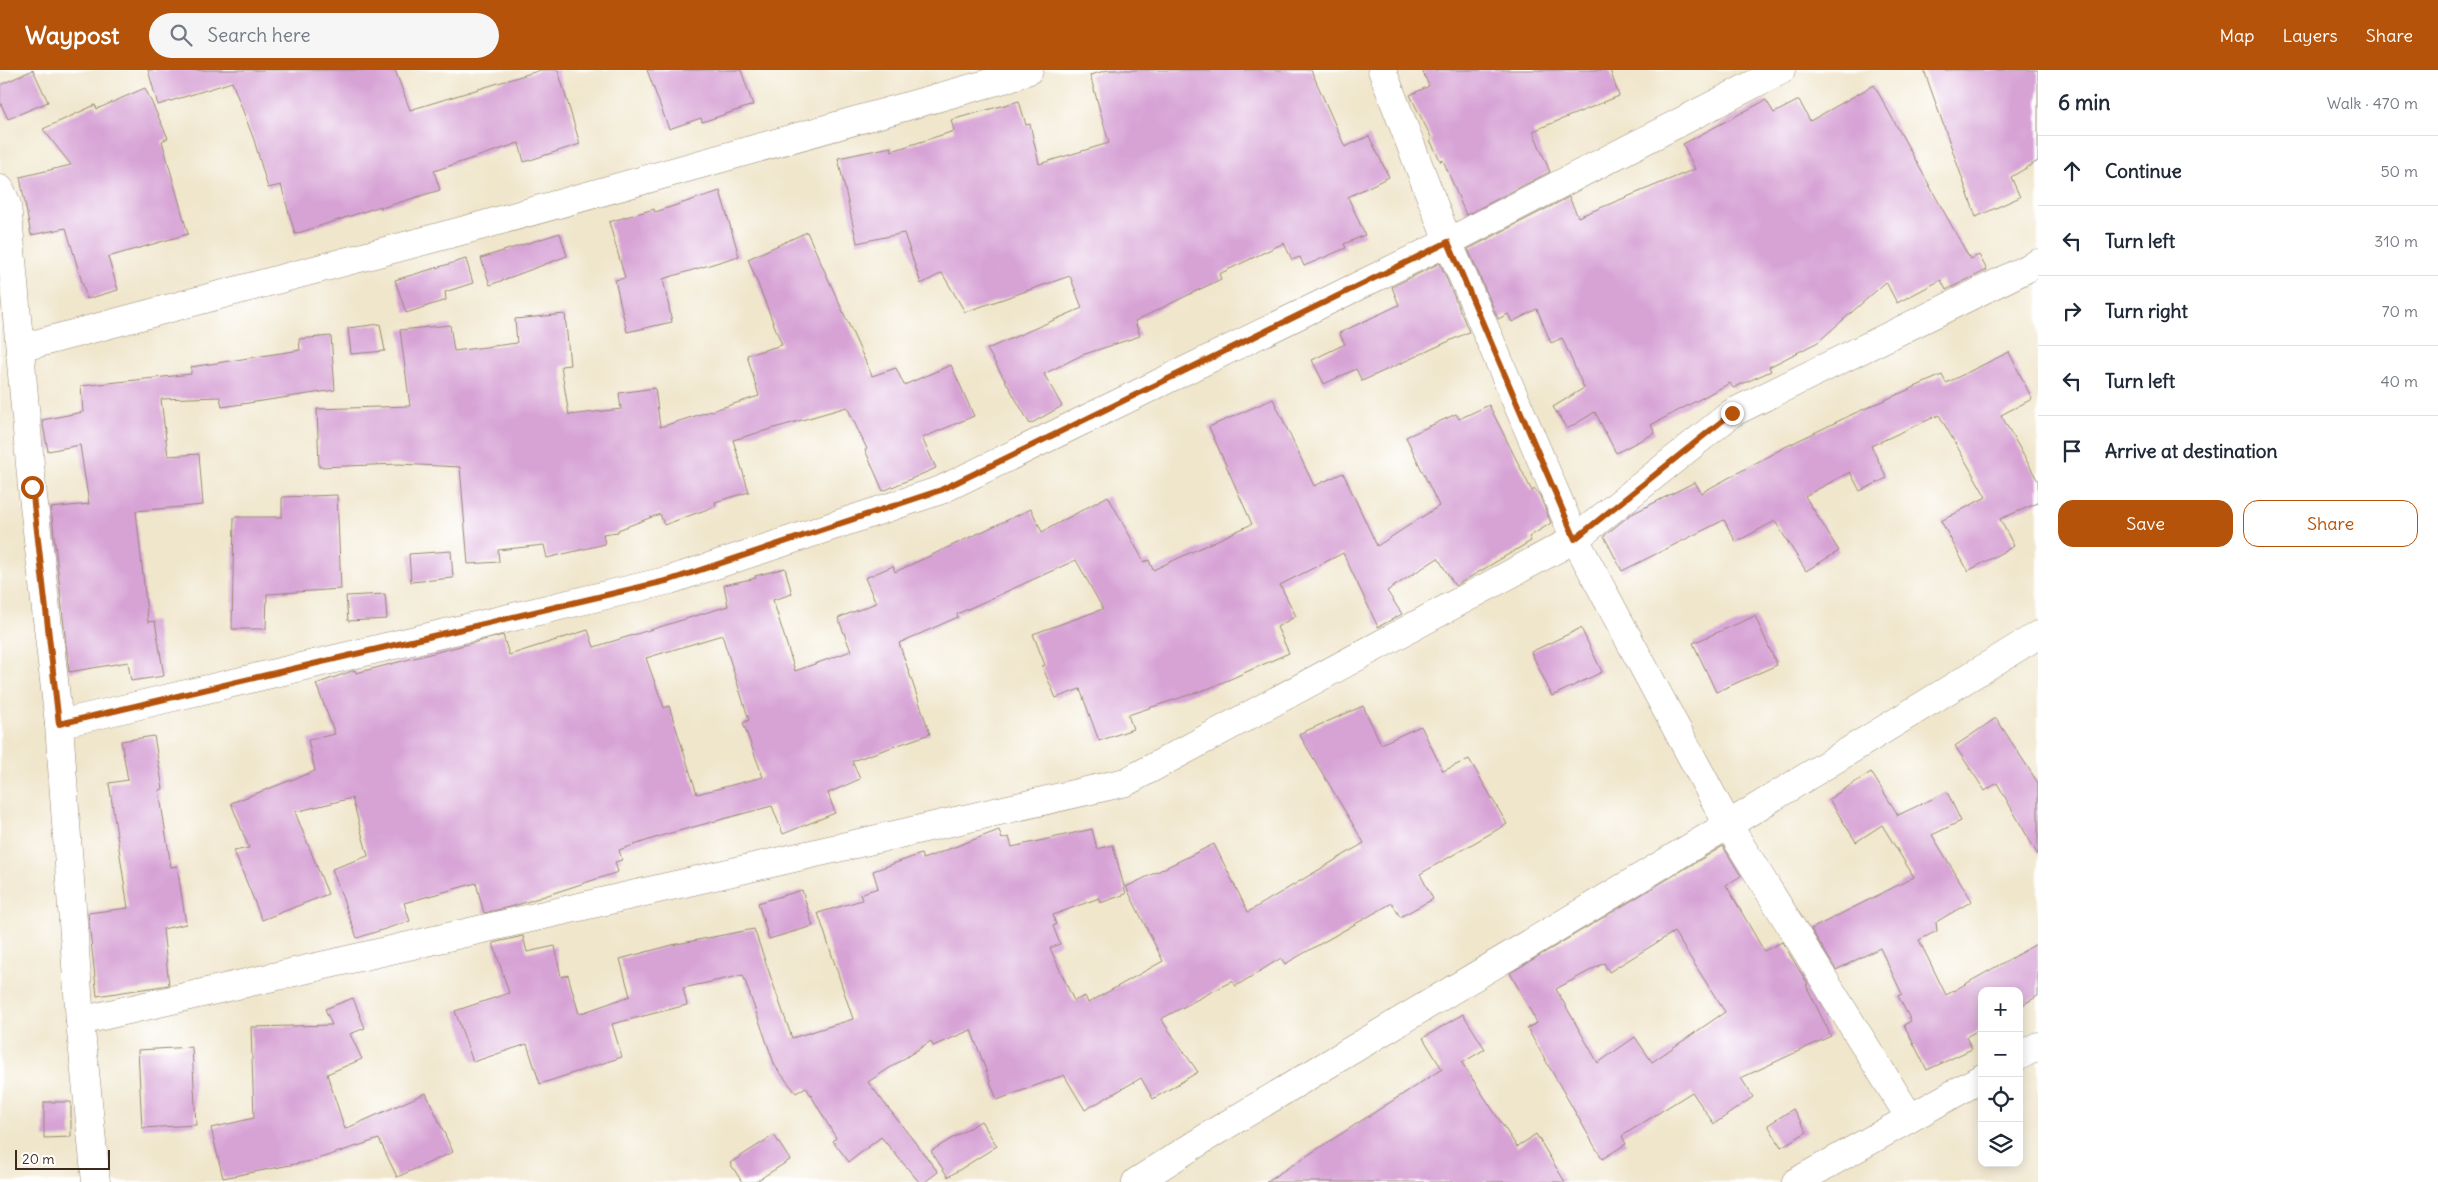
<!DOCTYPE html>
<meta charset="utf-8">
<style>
:root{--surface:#fff;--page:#f6f6f7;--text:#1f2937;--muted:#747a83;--line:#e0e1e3;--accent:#b45309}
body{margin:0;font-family:Delius,sans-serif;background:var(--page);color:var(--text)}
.controls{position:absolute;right:15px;bottom:15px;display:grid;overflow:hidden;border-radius:10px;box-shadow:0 2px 12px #0003}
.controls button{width:45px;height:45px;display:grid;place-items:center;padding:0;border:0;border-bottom:1px solid var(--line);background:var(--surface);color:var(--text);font:25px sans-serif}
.scale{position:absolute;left:15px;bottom:12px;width:95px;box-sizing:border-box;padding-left:5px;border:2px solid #3b2a1e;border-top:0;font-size:14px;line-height:18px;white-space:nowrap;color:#3b2a1e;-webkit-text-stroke:4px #fff;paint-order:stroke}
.stop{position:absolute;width:15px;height:15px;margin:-11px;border:4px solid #b45309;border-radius:50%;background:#fff}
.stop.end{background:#b45309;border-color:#fff;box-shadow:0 1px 5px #0008}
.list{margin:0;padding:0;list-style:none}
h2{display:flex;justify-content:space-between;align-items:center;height:65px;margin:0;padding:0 20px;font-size:21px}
h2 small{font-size:16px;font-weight:400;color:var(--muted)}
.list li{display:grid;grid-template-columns:32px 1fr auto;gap:15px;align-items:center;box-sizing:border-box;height:70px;padding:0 20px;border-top:1px solid var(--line)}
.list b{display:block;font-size:19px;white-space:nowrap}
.list em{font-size:16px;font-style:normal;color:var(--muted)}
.actions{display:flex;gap:10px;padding:15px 20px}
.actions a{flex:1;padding:11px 0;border:1px solid var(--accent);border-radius:15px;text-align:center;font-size:18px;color:var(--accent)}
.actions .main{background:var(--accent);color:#fff}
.icon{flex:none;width:28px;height:28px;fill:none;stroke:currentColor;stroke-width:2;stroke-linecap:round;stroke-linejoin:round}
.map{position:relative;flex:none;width:2038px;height:1112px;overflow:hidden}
header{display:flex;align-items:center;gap:30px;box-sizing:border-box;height:70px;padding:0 25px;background:var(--accent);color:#fff}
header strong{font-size:24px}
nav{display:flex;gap:28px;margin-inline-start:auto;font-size:18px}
.search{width:350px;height:45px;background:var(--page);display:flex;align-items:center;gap:12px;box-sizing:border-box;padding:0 18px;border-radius:28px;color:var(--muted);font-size:19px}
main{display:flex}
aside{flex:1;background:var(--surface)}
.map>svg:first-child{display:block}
.building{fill:#d7a3d5;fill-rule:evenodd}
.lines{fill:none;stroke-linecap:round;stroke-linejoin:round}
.street-casing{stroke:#968875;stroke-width:29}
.street{stroke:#fff;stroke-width:28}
.route{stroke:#b45309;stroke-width:6}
</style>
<header>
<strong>Waypost</strong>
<div class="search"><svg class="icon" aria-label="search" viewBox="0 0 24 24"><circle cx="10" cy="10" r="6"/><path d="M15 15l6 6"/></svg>Search here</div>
<nav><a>Map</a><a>Layers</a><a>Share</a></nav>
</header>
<main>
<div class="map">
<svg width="2038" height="1112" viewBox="0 0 2038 1112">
<rect width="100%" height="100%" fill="#fff"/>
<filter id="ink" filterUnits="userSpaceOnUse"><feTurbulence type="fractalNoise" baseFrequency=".02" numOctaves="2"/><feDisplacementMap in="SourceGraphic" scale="10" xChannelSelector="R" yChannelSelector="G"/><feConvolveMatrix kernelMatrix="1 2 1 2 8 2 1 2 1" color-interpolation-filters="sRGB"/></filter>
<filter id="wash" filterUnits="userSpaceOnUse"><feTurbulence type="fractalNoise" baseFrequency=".0096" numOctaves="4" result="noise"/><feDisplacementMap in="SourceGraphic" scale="20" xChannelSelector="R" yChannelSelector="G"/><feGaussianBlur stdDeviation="1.12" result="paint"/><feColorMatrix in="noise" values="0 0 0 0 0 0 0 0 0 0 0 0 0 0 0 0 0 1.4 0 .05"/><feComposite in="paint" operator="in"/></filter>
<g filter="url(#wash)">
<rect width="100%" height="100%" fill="#f0e6cc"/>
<g id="blocks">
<g class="building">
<polygon points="33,0 48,32 8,49 0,32 0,15"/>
<polygon points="148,0 395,0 410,40 541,0 558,0 580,74 524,92 519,73 434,101 440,120 381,138 381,136 295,164 281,115 268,118 254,70 232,12 158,35"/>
<polygon points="647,0 741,0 753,35 702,52 701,48 669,59"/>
<polygon points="1108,0 1311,0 1345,77 1369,66 1389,107 1348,127 1365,165 1344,174 1346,178 1304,196 1300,187 1292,190 1284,173 1219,204 1221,209 1135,251 1140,266 1082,285 1044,304 1062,336 1030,354 987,279 1082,238 1070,206 965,242 942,203 921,214 904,163 857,173 838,88 891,77 892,81 954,61 951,50 1019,31 1026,55 1030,54 1039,94 1109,73 1090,5"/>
<polygon points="1422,0 1610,0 1619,26 1533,61 1550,102 1466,145 1443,90 1441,92 1430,70 1432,69 1410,25 1429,16"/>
<polygon points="1924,0 2038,0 2038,91 2011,107 2020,127 1976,147"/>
<polygon points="1874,15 1970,189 1979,185 1987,200 1946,220 1941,210 1897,233 1886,212 1818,272 1769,297 1771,301 1733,318 1730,313 1651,355 1655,363 1616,383 1595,342 1567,359 1553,337 1584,318 1562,268 1551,273 1537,239 1512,252 1508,244 1498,249 1468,179 1569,127 1578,147 1695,99 1683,74 1766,30 1774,43 1799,30 1810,51"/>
<polygon points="145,18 168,68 162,71 188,164 108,187 118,220 87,229 66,158 31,165 20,107 71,95 43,59 95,35 97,39"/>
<polygon points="720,121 739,186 663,209 672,252 627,262 615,210 625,208 609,152 654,139 655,142"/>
<polygon points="807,162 872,306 896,298 904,315 951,295 974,346 922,368 936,398 883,421 865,380 867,379 847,337 733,370 749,422 715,432 716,436 664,455 660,444 618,460 618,462 603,464 605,474 547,488 544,475 498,480 499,492 468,494 460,397 399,394 319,397 317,339 410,336 400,260 450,255 454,281 517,273 515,249 565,244 570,295 561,296 569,345 621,339 619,323 655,318 660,357 759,326 747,285 782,275 748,189"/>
<polygon points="560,163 567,186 490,215 481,188"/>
<polygon points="466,189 473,213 445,222 446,230 406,243 395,210"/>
<polygon points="1440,193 1469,262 1362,311 1356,299 1324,314 1312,290 1345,274 1339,263 1399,235 1392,217"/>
<polygon points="380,254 385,281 351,284 348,258"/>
<polygon points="331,266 335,320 222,337 220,327 161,329 168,386 199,384 203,435 136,441 148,552 155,551 164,606 131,611 128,592 69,602 51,438 89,434 80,375 48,381 42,350 83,342 81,316 191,304 191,297 300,280 299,269"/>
<polygon points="2009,282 2032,329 2001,345 2038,411 2038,433 2000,449 2014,476 1968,501 1941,451 1986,427 1939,345 1871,376 1887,408 1860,421 1850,402 1805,426 1839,481 1806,501 1775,451 1736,472 1724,450 1622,501 1604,466 1630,445 1695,412 1701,423 1783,378 1855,343 1942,305 1946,313"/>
<path d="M1273,329L1314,416L1343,403L1377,476L1439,436L1406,367L1456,344L1459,349L1489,335L1532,421L1535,419L1540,426L1551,453L1529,467L1531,471L1455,516L1438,488L1387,521L1402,544L1378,557L1343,483L1280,515L1296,546L1277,557L1289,583L1210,618L1128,645L1133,659L1099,671L1080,619L1056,628L1042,596L1045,595L1033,564L1103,539L1076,490L957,544L958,547L899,573L930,664L852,691L860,709L828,723L835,743L783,764L772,736L667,764L619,780L622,790L615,792L618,802L514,836L484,843L476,813L404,833L410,851L357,868L332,799L368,786L352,728L295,742L328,824L262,850L234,781L249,778L231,733L315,701L308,670L335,664L316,614L355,600L356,603L503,565L509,585L588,560L594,577L728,536L724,515L756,508L755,506L785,498L792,524L773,530L795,601L851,581L838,548L876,533L865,508L893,496L895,502L1031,439L1042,462L1108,426L1144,492L1149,490L1153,500L1252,454L1209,357ZM722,565L749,650L743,653L763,707L697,724L669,636L664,638L646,588Z"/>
<polygon points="337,425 341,519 267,524 266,559 232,559 234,447 282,447 282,427"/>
<polygon points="451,481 453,508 411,512 409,484"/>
<polygon points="385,524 387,549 348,551 346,526"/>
<polygon points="1755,546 1777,595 1716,622 1693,573"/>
<polygon points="1581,558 1602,602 1552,626 1531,582"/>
<polygon points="1363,636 1381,674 1421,656 1443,701 1469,689 1507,754 1420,804 1433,829 1400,847 1392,833 1285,894 1281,888 1236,916 1232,911 1161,949 1198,1002 1153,1029 1141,1008 1085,1040 1064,1005 997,1030 971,960 933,976 931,971 868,1012 938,1102 925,1112 919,1112 881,1067 849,1092 833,1071 836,1068 806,1017 796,1023 775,996 743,905 683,918 687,935 612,954 622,987 540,1014 527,974 473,992 455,941 509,923 493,873 523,866 527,882 555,876 561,907 568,905 579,944 630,926 620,889 672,875 754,859 792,968 853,949 818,843 862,830 860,824 878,818 873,801 921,784 923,789 999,760 1002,769 1009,767 1012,777 1092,759 1097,779 1113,775 1126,824 1100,833 1099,828 1053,845 1056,855 1053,856 1060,874 1050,878 1074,931 1085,926 1088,933 1163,891 1126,817 1214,774 1248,842 1364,773 1299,664"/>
<polygon points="1996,648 2038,713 2038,785 1997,713 1985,721 1955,676"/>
<polygon points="154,666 163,719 159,720 171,797 177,796 186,854 163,859 169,915 97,926 88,843 128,838 109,713 128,710 121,671"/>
<polygon points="1871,702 1898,745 1896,746 1947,722 1961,751 1932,765 1972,831 1936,852 1937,861 1919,870 1946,925 2038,873 2038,926 2019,937 2019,921 1982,921 1982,958 1966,967 1972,979 1927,1000 1904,955 1911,951 1898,926 1902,924 1880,878 1836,900 1811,859 1914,807 1882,755 1856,772 1829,729"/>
<path d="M1723,776L1741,806L1726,815L1764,881L1782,872L1808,914L1806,915L1831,966L1741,1008L1753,1027L1714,1054L1692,1022L1622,1066L1626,1074L1602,1089L1527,958L1537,953L1510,903ZM1674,862L1725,942L1652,992L1635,967L1598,993L1556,919L1604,893L1609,902Z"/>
<polygon points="802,820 813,856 769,869 758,833"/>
<polygon points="353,928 365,958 350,964 362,989 327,1004 345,1059 426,1023 453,1082 397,1107 379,1069 311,1091 223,1108 211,1058 254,1048 251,957 332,955 325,939"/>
<polygon points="1463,944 1485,979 1462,993 1517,1077 1536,1064 1565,1112 1266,1112 1442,999 1423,968"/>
<polygon points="192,977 196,1055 142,1058 138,980"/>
<polygon points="44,1032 71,1032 71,1067 44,1068"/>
<polygon points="1793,1039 1807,1062 1781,1077 1768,1055"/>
<polygon points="981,1051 997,1076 948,1107 931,1081"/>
<polygon points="774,1065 790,1090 755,1112 742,1112 730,1093"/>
</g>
</g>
</g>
<g filter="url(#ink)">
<use href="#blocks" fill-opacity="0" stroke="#968875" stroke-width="1"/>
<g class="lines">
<defs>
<g id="street">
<polyline points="1382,0 1448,172 1575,469 1728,755 1910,1048"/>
<polyline points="0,119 7,134 32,417 59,654 80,951 96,1112"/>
<polyline points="20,278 480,156 1004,9 1029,0"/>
<polyline points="59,654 670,510 941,420 1448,172 1781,0"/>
<polyline points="80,951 1126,712 1575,469 1732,343 2038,193"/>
<polyline points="2019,986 2038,976"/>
<polyline points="1136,1112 1218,1060 1728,755 2038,565"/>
<polyline points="1796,1112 1982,1008"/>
</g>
</defs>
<use href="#street" class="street-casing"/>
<use href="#street" class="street"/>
</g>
</g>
<g class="lines" filter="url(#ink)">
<polyline class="route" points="32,417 59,654 670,510 941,420 1448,172 1575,469 1732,343"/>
</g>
</svg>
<div class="controls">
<button>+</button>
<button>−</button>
<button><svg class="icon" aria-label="locate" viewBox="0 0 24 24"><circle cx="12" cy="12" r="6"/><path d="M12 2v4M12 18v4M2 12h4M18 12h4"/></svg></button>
<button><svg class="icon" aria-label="layers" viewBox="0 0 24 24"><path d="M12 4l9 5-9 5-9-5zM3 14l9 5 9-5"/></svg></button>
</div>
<div class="scale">20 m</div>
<div class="stop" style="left:32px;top:417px"></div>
<div class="stop end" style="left:1732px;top:343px"></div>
</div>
<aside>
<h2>6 min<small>Walk · 470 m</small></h2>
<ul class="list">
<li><svg class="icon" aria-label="ahead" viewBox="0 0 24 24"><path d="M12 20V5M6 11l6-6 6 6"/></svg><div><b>Continue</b></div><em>50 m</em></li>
<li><svg class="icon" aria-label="left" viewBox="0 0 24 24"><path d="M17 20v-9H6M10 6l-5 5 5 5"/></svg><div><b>Turn left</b></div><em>310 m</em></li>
<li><svg class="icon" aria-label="right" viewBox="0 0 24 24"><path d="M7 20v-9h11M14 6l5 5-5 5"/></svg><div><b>Turn right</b></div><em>70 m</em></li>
<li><svg class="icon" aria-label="left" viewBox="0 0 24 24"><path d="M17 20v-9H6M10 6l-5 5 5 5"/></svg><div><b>Turn left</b></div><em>40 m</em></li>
<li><svg class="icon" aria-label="arrive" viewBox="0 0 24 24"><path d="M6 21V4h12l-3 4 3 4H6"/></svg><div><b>Arrive at destination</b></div></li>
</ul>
<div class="actions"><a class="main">Save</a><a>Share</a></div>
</aside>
</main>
